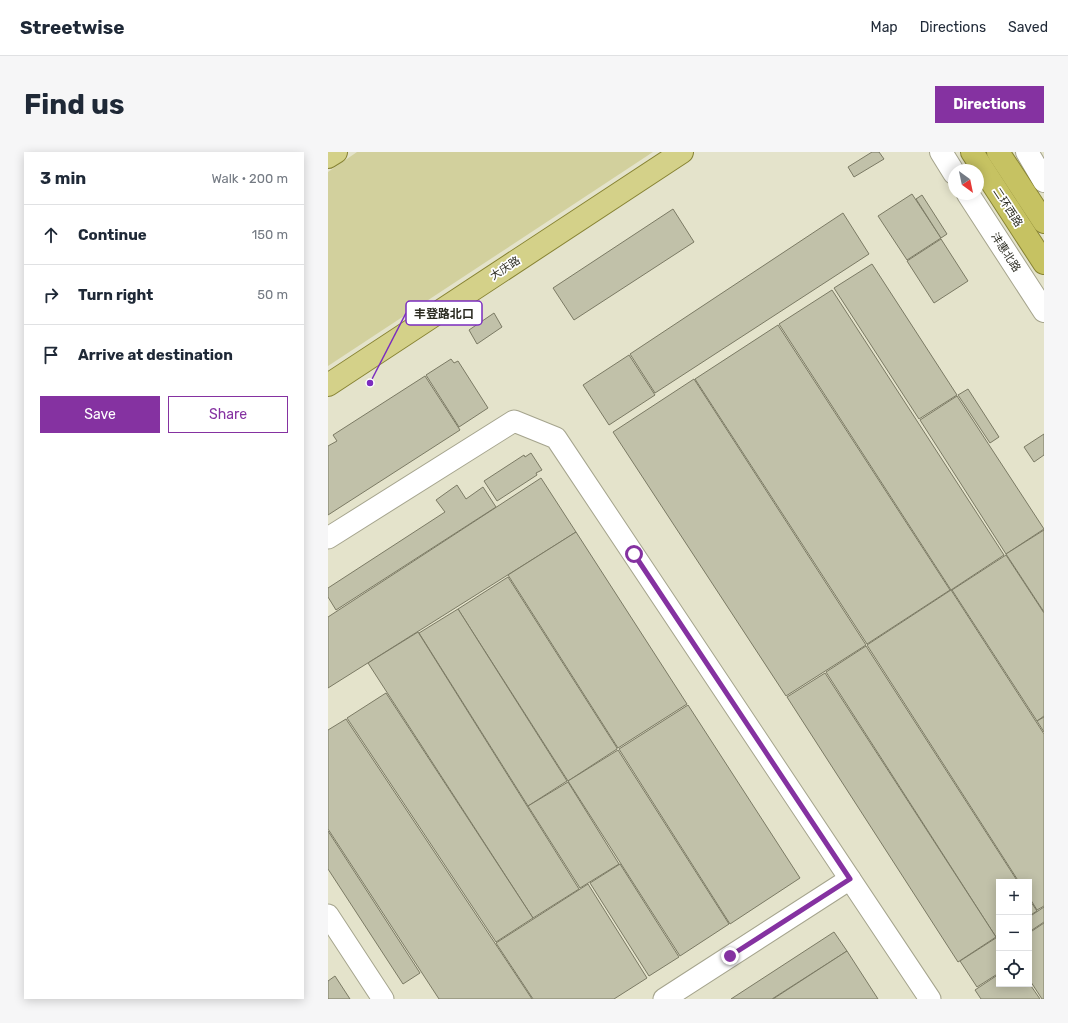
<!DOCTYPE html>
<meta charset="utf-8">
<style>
:root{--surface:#fff;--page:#f6f6f7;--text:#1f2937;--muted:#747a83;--line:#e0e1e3;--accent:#8532a1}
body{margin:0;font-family:Rubik,"Noto Sans SC",sans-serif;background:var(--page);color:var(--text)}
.controls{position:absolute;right:12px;bottom:12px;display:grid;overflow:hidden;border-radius:0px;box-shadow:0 2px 10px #0003}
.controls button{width:36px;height:36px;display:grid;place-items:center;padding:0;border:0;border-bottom:1px solid var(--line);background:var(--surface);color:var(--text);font:20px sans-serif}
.compass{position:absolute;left:620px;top:12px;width:36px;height:36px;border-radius:50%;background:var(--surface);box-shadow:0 2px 10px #0003;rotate:147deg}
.stop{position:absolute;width:12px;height:12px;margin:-9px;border:3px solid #8532a1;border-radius:50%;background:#fff}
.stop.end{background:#8532a1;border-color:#fff;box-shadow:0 1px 4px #0008}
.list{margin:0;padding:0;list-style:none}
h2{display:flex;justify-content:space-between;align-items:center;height:52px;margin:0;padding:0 16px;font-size:17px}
h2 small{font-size:13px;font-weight:400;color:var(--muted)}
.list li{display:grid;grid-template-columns:26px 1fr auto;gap:12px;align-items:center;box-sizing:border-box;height:60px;padding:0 16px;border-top:1px solid var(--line)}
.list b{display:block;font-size:15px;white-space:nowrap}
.list em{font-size:13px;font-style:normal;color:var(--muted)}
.actions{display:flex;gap:8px;padding:12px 16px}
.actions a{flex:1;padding:9px 0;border:1px solid var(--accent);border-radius:0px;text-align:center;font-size:14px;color:var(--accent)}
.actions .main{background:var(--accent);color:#fff}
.icon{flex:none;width:22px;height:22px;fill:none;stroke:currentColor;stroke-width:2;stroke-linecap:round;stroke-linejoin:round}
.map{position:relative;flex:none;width:716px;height:847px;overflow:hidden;border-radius:0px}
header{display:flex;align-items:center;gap:24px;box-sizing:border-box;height:56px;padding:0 20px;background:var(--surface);border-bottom:1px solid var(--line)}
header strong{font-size:19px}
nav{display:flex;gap:22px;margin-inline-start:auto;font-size:14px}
.intro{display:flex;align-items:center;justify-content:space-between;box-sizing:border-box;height:96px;padding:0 24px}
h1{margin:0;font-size:28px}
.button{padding:10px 18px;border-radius:0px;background:var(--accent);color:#fff;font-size:14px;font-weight:700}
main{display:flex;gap:24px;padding:0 24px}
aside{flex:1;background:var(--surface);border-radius:0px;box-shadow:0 2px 10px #0003}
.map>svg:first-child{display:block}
.green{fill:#d2d09d}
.building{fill:#c1c1a9;stroke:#7b7a64}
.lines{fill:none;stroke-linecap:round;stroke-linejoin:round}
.minor-casing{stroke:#a5a48d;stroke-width:23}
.secondary-casing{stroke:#a5a48d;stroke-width:24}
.primary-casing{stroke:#878333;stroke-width:24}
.trunk-casing{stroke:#878333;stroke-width:24}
.minor{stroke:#fff;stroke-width:21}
.secondary{stroke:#fff;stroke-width:22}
.primary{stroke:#d4d189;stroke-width:22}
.trunk{stroke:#c6c262;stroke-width:22}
.route{stroke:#8532a1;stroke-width:5}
.labels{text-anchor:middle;stroke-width:3.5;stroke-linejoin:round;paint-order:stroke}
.street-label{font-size:11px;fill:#2d2d23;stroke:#fff}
.leader{fill:none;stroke:#7b2cbf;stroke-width:1.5}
.callout-dot{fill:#7b2cbf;stroke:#fff;stroke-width:1.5}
.callout{fill:#fff;stroke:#7b2cbf;stroke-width:1.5}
.callout-label{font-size:12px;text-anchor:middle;font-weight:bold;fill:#2d2d23}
</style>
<header>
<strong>Streetwise</strong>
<nav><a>Map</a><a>Directions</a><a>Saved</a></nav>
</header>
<div class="intro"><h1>Find us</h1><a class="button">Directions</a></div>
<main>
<aside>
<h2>3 min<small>Walk · 200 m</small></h2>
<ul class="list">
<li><svg class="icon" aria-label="ahead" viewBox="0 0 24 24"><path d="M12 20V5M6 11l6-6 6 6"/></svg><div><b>Continue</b></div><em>150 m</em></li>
<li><svg class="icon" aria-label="right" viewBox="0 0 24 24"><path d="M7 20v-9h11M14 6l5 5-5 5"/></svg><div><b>Turn right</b></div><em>50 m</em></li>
<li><svg class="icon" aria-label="arrive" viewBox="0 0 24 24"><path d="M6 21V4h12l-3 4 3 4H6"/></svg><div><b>Arrive at destination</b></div></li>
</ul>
<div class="actions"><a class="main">Save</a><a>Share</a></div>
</aside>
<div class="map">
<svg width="716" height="847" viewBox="0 0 716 847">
<rect width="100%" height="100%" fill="#e4e3cb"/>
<polygon class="green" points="29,0 325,0 0,214 0,20"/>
<g class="building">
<polygon points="544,0 551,0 556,7 526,25 520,15"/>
<polygon points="584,42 613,86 579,108 550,64"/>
<polygon points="594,43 619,82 613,86 588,47"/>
<polygon points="345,57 366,90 246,168 225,136"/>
<polygon points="515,61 541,102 327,241 302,202"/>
<polygon points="613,87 640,129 606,151 579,109"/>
<polygon points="544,112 629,243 591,267 506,136"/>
<polygon points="504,138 676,403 623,438 451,172"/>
<polygon points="166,161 174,175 149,192 141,178"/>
<polygon points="450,173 622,438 539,492 367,227"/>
<polygon points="301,203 327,243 281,273 255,233"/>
<polygon points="123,207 126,211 130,209 160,256 131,275 98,223"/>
<polygon points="97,224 132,278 0,363 0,294 9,289 5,283"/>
<polygon points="366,227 538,493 458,544 285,280"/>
<polygon points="640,237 671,285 662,291 630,243"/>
<polygon points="629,244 716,377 678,402 592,268"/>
<polygon points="716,282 716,303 706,310 696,295"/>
<polygon points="203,301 214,318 208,321 209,323 169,349 156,329 196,303 197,305"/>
<polygon points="213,326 248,380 0,536 0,465"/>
<polygon points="129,333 138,347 155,335 168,355 8,458 0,445 0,436 117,360 108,348"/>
<polygon points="716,378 716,460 678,402"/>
<polygon points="248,380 359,552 290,596 180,423"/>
<polygon points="678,403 716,461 716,564 709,569 624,438"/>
<polygon points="180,425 289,596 289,597 240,629 130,457"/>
<polygon points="623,438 716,582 716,754 709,758 701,745 701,730 691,730 539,493"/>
<polygon points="130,457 239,629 200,654 91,481"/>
<polygon points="90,480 251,737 205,766 40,511"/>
<polygon points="538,494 690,730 671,730 671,783 668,785 498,520"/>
<polygon points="497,521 668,785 630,810 459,545"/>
<polygon points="58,541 205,766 168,790 19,566"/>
<polygon points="360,553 472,726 402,772 291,597"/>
<polygon points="716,565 716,580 709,569"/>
<polygon points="18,567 204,847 111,847 0,677 0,578"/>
<polygon points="290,598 401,772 352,804 240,629"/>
<polygon points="240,630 291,712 252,736 200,654"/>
<polygon points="0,679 92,821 75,832 0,717"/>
<polygon points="292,712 351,805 321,824 262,731"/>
<polygon points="260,732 319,826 286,847 205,847 168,791"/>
<polygon points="701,747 709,759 701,764"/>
<polygon points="716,755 716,770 701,780 701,765"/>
<polygon points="716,771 716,847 714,847 701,827 701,781"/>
<polygon points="506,780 519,799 444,847 403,847"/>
<polygon points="671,784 671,821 649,835 632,809"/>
<polygon points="519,799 550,847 445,847"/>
<polygon points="671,822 671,832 701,832 701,831 712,847 653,847 647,838"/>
<polygon points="7,824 22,847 0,847 0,829"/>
</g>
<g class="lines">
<defs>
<g id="minor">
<polyline points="0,386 186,269 228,286 602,847"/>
<polyline points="0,763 55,847"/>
<polyline points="336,847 522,727"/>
</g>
<g id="secondary">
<polyline points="613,0 626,21"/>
<polyline points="699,0 716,29"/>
<polyline points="640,42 716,159"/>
</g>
<g id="primary">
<polyline points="0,5 8,0"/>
<polyline points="0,233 354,0"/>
</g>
<g id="trunk">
<polyline points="644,0 716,111"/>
<polyline points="670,0 716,70"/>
</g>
</defs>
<use href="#minor" class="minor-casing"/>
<use href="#secondary" class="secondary-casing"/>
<use href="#primary" class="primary-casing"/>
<use href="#trunk" class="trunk-casing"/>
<use href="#minor" class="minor"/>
<use href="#secondary" class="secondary"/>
<use href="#primary" class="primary"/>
<use href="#trunk" class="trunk"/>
</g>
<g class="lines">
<polyline class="route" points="306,402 522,727 402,804"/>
</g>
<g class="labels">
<g class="street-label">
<text transform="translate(680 55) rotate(57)" y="4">二环西路</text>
<text transform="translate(678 100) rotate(57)" y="4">沣惠北路</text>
<text transform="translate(177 116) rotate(-33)" y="4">大庆路</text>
</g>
</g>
<path class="leader" d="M42 231L78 161"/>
<circle class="callout-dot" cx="42" cy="231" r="4"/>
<rect class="callout" x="78" y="149" width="76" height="24" rx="4"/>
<g class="callout-label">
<text x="116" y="166">丰登路北口</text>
</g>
</svg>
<div class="controls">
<button>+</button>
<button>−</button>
<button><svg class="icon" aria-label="locate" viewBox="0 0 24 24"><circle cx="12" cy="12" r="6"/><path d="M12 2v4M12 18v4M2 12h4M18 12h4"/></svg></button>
</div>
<svg class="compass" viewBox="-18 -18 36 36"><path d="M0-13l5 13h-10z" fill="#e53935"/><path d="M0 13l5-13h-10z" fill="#747a83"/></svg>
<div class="stop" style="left:306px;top:402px"></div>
<div class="stop end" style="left:402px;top:804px"></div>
</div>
</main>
